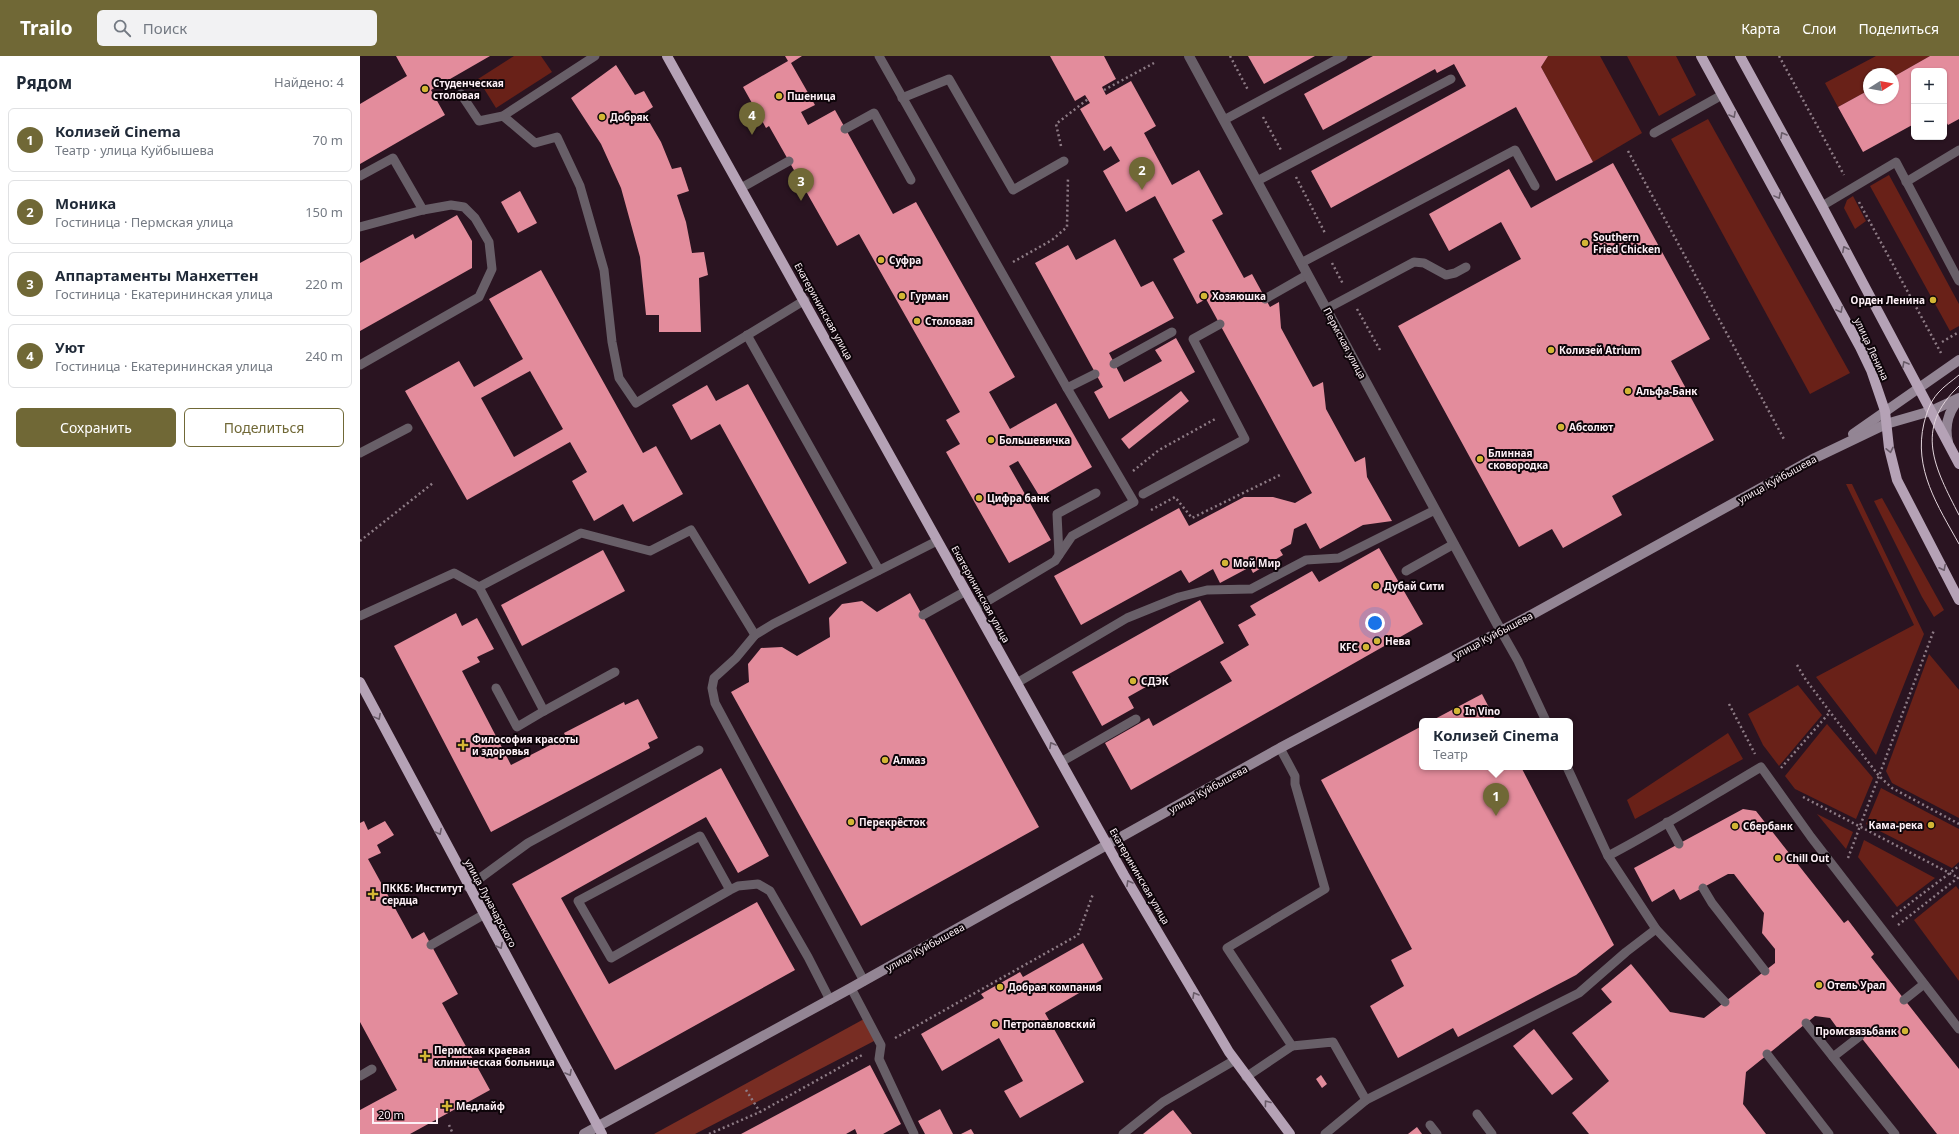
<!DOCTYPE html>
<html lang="ru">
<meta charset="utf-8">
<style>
:root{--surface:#fff;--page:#f2f2f3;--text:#1f2937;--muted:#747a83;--line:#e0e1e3;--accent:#706836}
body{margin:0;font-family:"Noto Sans",sans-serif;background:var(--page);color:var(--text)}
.controls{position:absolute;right:12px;top:12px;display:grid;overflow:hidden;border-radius:6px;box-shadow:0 1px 3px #0004}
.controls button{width:36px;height:36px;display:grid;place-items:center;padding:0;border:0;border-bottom:1px solid var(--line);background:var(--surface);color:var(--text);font:20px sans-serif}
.compass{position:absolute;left:1503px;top:12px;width:36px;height:36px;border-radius:50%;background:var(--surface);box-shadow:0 1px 3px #0004;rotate:79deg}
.scale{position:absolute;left:12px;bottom:10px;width:66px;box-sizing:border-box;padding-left:4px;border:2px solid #fdf0f6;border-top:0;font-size:11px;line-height:14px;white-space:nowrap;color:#fdf0f6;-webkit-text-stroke:3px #0d0409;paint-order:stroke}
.you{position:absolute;left:1015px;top:567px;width:14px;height:14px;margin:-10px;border:3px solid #fff;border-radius:50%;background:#1a73e8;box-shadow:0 0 0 6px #1a73e833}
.badge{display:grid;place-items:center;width:26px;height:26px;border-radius:50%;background:var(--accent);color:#fff;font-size:13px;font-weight:700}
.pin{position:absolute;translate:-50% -33px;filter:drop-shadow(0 1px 2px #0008)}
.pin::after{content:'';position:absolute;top:21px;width:14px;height:12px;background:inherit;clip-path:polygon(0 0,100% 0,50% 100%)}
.popup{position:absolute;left:1059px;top:662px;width:154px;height:52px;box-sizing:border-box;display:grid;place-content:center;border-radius:6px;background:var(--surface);filter:drop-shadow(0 1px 3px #0005);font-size:13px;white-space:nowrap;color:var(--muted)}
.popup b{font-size:15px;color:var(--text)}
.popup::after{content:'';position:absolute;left:50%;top:100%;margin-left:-8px;border:8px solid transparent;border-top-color:var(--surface)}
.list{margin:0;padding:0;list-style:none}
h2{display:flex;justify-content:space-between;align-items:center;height:52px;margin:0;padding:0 16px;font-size:17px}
h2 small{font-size:13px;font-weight:400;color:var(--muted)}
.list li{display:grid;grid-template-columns:26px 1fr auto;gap:12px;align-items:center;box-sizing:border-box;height:64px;margin:0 8px 8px;padding:0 8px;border:1px solid var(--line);border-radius:6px}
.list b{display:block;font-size:15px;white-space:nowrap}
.list p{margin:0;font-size:13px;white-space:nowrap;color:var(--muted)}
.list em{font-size:13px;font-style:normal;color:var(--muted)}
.actions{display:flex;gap:8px;padding:12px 16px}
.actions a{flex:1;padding:9px 0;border:1px solid var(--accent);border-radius:6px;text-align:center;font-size:14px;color:var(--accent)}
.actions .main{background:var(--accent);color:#fff}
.icon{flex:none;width:22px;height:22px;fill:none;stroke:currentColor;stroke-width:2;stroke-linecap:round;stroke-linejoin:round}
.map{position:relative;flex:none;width:1599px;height:1078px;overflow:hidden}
header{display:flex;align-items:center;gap:24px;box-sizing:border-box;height:56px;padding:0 20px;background:var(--accent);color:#fff}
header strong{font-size:19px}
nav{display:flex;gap:22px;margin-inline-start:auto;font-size:14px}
.search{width:280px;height:36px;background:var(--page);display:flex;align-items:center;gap:10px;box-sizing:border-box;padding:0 14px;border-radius:6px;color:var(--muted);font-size:15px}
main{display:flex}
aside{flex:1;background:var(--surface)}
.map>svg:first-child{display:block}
.green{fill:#692118}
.forest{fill:#782d23}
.building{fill:#e38c9c;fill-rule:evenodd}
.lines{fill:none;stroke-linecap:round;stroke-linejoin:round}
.path{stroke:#8e7c86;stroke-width:2.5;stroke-dasharray:2 3;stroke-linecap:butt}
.lane{stroke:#685f68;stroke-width:9}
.street{stroke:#685f68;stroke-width:10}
.secondary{stroke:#938594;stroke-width:10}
.primary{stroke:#b5a2b6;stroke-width:10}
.tram{stroke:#e4d6dd;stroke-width:1}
.oneway{stroke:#695b68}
.poi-dot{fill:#d3b635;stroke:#0d0409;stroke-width:1.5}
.labels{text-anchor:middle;stroke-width:4;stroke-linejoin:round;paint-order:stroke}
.poi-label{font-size:10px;font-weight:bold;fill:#fdf0f6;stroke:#0d0409;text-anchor:start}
.street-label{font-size:10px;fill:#fdf0f6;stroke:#0d0409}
</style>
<header>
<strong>Trailo</strong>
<div class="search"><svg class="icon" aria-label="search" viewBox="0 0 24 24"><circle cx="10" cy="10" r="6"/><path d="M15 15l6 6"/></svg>Поиск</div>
<nav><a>Карта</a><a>Слои</a><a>Поделиться</a></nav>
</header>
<main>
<aside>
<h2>Рядом<small>Найдено: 4</small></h2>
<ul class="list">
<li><span class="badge">1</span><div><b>Колизей Cinema</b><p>Театр · улица Куйбышева</p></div><em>70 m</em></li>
<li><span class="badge">2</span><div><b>Моника</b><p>Гостиница · Пермская улица</p></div><em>150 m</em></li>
<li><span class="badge">3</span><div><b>Аппартаменты Манхеттен</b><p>Гостиница · Екатерининская улица</p></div><em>220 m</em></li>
<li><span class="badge">4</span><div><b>Уют</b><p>Гостиница · Екатерининская улица</p></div><em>240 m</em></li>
</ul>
<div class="actions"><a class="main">Сохранить</a><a>Поделиться</a></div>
</aside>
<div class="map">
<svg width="1599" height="1078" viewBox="0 0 1599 1078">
<rect width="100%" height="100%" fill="#2a1421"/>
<g class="green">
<polygon points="154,0 181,0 192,16 136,52 118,23"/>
<polygon points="1188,0 1240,0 1282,77 1233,106 1181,11"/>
<polygon points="1267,0 1316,0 1336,39 1299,60"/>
<polygon points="1516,0 1570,0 1533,21 1533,18 1509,18 1509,34 1478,51 1465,27"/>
<polygon points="1348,63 1490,317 1450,338 1311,83"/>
<polygon points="1529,119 1599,248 1599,270 1590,275 1510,130"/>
<polygon points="1493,140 1506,165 1495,173 1484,152 1487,144"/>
<polygon points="1486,428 1492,428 1564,578 1516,699 1456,621 1554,569"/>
<polygon points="1522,442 1584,554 1574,561 1562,541 1514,445"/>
<polygon points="1569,598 1599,634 1599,762 1532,727 1526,715"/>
<polygon points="1438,629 1462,659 1419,710 1403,689 1388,658"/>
<polygon points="1467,668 1513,722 1496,763 1435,733 1425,720"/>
<polygon points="1368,677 1383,703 1275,763 1267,744"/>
<polygon points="1521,732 1599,773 1599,806 1592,812 1506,768"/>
<polygon points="1457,758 1493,776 1486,793"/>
<polygon points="1504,784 1575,822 1537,851 1498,801"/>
<polygon points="1596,830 1599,834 1599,925 1554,864"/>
</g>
<polygon class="forest" points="504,963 516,984 335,1078 294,1078"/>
<g class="building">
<polygon points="36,0 130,0 71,34 85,59 0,108 0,48 47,20"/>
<polygon points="425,0 442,0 431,7 455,49 441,56 448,69 475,54 533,158 556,146 655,321 629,336 650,373 696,347 732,411 680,441 658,405 649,410 691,484 649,507 586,396 600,388 586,364 600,356 499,178 477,190 409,70 406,72 383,31 428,5"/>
<polygon points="690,0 744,0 756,23 742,31 746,39 771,25 796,70 784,77 812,129 839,114 863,158 852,164 884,222 892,218 910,251 919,246 921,272 953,331 963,326 966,353 995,406 1005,401 1007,421 1032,465 1003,469 960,493 946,467 934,473 931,488 920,494 923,499 893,517 890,511 860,527 853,513 829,527 821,514 721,569 694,520 819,452 829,470 884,441 913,441 935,447 952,437 846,243 837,248 813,203 825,196 795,140 766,156 743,115 760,105 751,90 744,95 720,53 730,47 725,39 715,45"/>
<polygon points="888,0 955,0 904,28"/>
<polygon points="1013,0 1188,0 1181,11 1233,106 1196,125 1156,51 971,152 951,115 1106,30 1094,8 1077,17 1075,13 963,74 944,38"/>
<polygon points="1570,0 1599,0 1599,63 1588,69 1584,62 1584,15 1554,15 1554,68 1503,96 1478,51 1509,34 1509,42 1533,42 1533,21"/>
<polygon points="256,9 275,39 284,35 293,51 284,57 301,86 312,113 321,111 329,135 317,139 326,166 332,197 344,196 348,219 339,222 341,276 299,276 299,259 286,259 280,201 261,132 241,88 211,42"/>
<polygon points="1253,107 1350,283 1311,305 1354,384 1252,440 1262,459 1203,492 1192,473 1159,491 1038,270 1161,203 1141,166 1089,195 1069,158 1149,113 1171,152"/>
<polygon points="160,135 177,167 158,177 141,146"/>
<polygon points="97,159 112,185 112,212 0,275 0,207 53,178 55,183"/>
<polygon points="755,183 781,231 793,225 814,262 749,297 764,326 802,305 795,294 816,282 835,316 749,363 734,336 743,331 675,207 708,189 716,204"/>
<path d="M181,214L283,397L296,390L323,438L273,466L263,448L234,465L212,425L227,416L210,386L107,444L45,335L99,305L114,331L163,303L129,243ZM170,315L203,373L154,401L121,342Z"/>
<polygon points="388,328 487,507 449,528 360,368 331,384 312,349 347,329 356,345"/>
<polygon points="821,335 829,345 769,393 761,383"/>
<polygon points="1019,492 1063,568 771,734 745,687 789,662 793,670 872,625 860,606 889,589 878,569 896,559 890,550 952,515 959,526"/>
<polygon points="243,494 265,535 162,590 141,549"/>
<polygon points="550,537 679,771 501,870 371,636 389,626 388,608 401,592 422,591 437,600 470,581 469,562 482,548 502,545 517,556"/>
<polygon points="840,544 864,587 768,641 774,652 742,670 712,616"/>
<polygon points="96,557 102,570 117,562 134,593 117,601 120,606 102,615 151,709 206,681 204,677 264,646 265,649 278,643 298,682 288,687 290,692 131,776 34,590"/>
<polygon points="1122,638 1136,665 1071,665"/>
<polygon points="1062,670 1062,711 1161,711 1254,889 1216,919 1098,981 1093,972 1038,1002 1010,950 1044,930 1031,904 1052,893 961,724"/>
<polygon points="361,712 409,800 378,817 346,761 201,842 249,928 397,846 435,914 255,1014 152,828"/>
<polygon points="1383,753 1396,755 1484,867 1488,864 1514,898 1511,901 1599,1013 1599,1078 1577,1078 1493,971 1488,975 1478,973 1470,962 1455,960 1386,1016 1383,1048 1406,1078 1229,1078 1212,1057 1249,1025 1212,977 1252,946 1241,933 1271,908 1310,956 1344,962 1415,907 1415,893 1402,877 1404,857 1374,818 1368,818 1320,844 1314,833 1292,846 1274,812"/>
<polygon points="4,765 8,774 25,765 34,779 17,789 21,797 8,803 52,883 64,876 98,938 82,947 130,1034 50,1078 0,1078 0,1054 37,1034 0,966 0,767"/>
<polygon points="723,887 743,923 685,957 724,1026 660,1062 644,1035 663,1025 639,982 582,1015 561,978 624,942 621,938 660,916 663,921"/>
<polygon points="1174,973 1213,1023 1192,1039 1153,990"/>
<polygon points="510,1009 541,1068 523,1078 497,1078 495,1073 486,1078 381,1078"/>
<polygon points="961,1019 967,1028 962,1032 956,1023"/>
<polygon points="580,1053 593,1078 565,1078 558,1065"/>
<polygon points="813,1054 832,1078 783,1078 810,1056"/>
<polygon points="1057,1071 1062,1078 1048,1078"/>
<polygon points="611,1073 614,1078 601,1078"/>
</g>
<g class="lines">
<g class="path">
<polyline points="870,0 888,34"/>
<polyline points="1419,0 1484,119"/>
<polyline points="744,34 794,7"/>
<polyline points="903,61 922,96"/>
<polyline points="701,90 696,68 728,43"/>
<polyline points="1268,95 1425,385"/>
<polyline points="936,121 965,177"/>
<polyline points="1499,146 1581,297"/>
<polyline points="653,206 692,184 707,171 708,121"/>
<polyline points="972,207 983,228"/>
<polyline points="997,253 1020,294"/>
<polyline points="1582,286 1599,276"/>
<polyline points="773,415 799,394 857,362"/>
<polyline points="791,454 815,441 832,462 920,419"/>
<polyline points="0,485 73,427"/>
<polyline points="1437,609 1446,624 1470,656 1519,720 1532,732 1599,768"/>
<polyline points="1369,648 1395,698"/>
<polyline points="1421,712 1470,656"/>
<polyline points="1443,741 1599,822"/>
<polyline points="1488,802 1574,574"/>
<polyline points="1532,861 1599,810"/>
<polyline points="1538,869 1599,821"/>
<polyline points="535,982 718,879 733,838"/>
<polyline points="386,1034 400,1056"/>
<polyline points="89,1069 93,1078"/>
<polyline points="349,1078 400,1056 504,998"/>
</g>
<g class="lane">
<polyline points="519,0 707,332 774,446 712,480 695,505 616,552"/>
<polyline points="101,38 119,65 143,60 235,0"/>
<polyline points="542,42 589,23 653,134 704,105"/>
<polyline points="143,60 175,87 197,81 220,130 244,214 252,286 259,322 276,347 445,244"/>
<polyline points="864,64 983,0"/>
<polyline points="485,73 514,57 551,124"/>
<polyline points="1294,77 1362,39"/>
<polyline points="0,120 33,102 63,154"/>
<polyline points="897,125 1091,23"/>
<polyline points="1546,126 1599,94"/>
<polyline points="381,132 429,105"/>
<polyline points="1462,150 1536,106 1599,225"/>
<polyline points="0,171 63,154 91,149 104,151 115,162 129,186 132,213 119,241 0,309"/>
<polyline points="941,207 1155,94 1175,130"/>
<polyline points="905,243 947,219"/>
<polyline points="966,253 1054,206 1064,207 1086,219 1095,217 1106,211"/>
<polyline points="387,279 519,514"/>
<polyline points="754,308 812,276"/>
<polyline points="707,332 735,318"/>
<polyline points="0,397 48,372"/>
<polyline points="783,438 885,383 833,283 860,268"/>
<polyline points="699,499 697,458 736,437"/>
<polyline points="1046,515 1094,488"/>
<polyline points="119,531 184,655 157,671 136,632"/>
<polyline points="563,559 606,535"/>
<polyline points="0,560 94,517 119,531 221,477 290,495 331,474 395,579"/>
<polyline points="1141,575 1158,605 1186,665"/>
<polyline points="657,627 767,562 819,541 847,534 891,533 946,504 979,502 1075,454"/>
<polyline points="184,655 255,616"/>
<polyline points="920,692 935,720 935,728 965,833 867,892 932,990 973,986 1006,1044"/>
<polyline points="701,706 776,663"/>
<polyline points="1207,711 1248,800 1296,873 1365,946"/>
<polyline points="1307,766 1319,788"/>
<path d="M1248,800C1300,773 1350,741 1401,711L1451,781L1599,973"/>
<polyline points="108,831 168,787 339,694"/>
<polyline points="1343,832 1352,847 1405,915"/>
<polyline points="370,834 340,780 218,845 251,902 370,834 378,830 398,828 410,835 448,901 470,944"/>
<polyline points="71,889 123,859"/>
<polyline points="504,925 355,647 352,632 354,622 376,602 395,579 413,568 577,485"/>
<polyline points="491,932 521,989 519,1003 554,1078"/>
<polyline points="1544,944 1564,928"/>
<polyline points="1446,967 1473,1001"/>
<polyline points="1500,980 1473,1001 1535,1078"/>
<polyline points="1407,998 1469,1078"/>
<polyline points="0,1020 12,1013"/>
<polyline points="886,1021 932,990"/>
<polyline points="1117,1058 1132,1078"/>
<polyline points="1070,1069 1077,1078"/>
<polyline points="763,1078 803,1046 875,1004"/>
<polyline points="965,1078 1006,1044 1219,937 1266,896 1296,873"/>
</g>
<polyline class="street" points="829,0 1141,575"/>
<g class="secondary">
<polyline points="1493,378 1599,304"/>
<path d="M1588,386C1584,370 1588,356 1599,343"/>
<polyline points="224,1078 491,932 920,692 1173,558 1455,402 1526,368 1571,355 1599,342"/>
</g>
<g class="primary">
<polyline points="307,0 764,819 869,996 930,1078"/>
<polyline points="1341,0 1500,291 1511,314 1525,355 1529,392 1537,424 1599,544"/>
<polyline points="1380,0 1462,150 1599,408"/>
<polyline points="0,626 242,1078"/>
</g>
<g class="tram">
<path d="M1599,319C1592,325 1584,330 1578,337C1570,346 1567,356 1564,367C1553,413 1578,450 1599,488"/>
<path d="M1599,330C1553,373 1575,412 1599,459"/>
</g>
</g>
<defs><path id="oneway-chevron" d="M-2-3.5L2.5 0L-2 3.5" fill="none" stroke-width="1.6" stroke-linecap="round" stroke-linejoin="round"/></defs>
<g class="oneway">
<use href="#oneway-chevron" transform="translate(1373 59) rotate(61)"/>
<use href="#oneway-chevron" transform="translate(1423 79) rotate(-119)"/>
<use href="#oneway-chevron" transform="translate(1418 140) rotate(62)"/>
<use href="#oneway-chevron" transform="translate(1485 193) rotate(-117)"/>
<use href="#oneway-chevron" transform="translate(1480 254) rotate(62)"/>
<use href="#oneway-chevron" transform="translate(1545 308) rotate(-119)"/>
<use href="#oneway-chevron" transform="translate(1530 394) rotate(78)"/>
<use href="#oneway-chevron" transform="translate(1583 512) rotate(63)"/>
<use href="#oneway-chevron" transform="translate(18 661) rotate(62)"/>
<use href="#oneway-chevron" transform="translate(692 689) rotate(-119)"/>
<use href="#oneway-chevron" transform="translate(79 776) rotate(62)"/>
<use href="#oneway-chevron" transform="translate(769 827) rotate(-120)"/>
<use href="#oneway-chevron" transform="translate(140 890) rotate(61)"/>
<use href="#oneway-chevron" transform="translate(835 939) rotate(-120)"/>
<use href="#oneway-chevron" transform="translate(209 1017) rotate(61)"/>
<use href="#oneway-chevron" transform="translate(907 1047) rotate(-127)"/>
</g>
<g class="poi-dot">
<circle cx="65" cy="33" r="4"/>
<circle cx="419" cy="40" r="4"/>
<circle cx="242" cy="61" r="4"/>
<circle cx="1225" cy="187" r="4"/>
<circle cx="521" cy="204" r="4"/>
<circle cx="542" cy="240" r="4"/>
<circle cx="844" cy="240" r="4"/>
<circle cx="1573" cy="244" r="4"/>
<circle cx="557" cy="265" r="4"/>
<circle cx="1191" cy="294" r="4"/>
<circle cx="1268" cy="335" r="4"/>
<circle cx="1201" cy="371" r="4"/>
<circle cx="631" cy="384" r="4"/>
<circle cx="1120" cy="403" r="4"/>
<circle cx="619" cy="442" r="4"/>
<circle cx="865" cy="507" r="4"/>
<circle cx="1016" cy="530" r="4"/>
<circle cx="1017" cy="585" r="4"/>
<circle cx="1006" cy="591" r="4"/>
<circle cx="773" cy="625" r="4"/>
<circle cx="1097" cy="655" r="4"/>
<path d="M101 683h4v4h4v4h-4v4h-4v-4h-4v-4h4z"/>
<circle cx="525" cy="704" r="4"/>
<circle cx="491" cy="766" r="4"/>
<circle cx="1571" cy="769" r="4"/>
<circle cx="1375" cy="770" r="4"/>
<circle cx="1418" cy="802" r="4"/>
<path d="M11 832h4v4h4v4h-4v4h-4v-4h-4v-4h4z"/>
<circle cx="1459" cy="929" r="4"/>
<circle cx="640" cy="931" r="4"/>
<circle cx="635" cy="968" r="4"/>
<circle cx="1545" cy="975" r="4"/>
<path d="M63 994h4v4h4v4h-4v4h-4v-4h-4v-4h4z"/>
<path d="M85 1044h4v4h4v4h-4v4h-4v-4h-4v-4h4z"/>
</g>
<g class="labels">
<g class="poi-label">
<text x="73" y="31">Студенческая<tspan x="73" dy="12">столовая</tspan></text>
<text x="427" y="44">Пшеница</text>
<text x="250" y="65">Добряк</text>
<text x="1233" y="185">Southern<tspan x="1233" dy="12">Fried Chicken</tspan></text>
<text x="529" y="208">Суфра</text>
<text x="550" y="244">Гурман</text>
<text x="852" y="244">Хозяюшка</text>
<text x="1565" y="248" text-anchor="end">Орден Ленина</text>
<text x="565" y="269">Стoловая</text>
<text x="1199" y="298">Колизей Atrium</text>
<text x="1276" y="339">Альфа-Банк</text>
<text x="1209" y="375">Абсолют</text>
<text x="639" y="388">Большевичка</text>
<text x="1128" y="401">Блинная<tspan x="1128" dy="12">сковородка</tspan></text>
<text x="627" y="446">Цифра банк</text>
<text x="873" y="511">Мой Мир</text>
<text x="1024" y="534">Дубай Сити</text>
<text x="1025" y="589">Нева</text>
<text x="998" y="595" text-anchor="end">KFC</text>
<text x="781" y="629">СДЭК</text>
<text x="1105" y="659">In Vino</text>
<text x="112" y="687">Философия красоты<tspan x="112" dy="12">и здоровья</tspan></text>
<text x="533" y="708">Алмаз</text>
<text x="499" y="770">Перекрёсток</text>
<text x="1563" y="773" text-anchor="end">Кама-река</text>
<text x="1383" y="774">Сбербанк</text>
<text x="1426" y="806">Chill Out</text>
<text x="22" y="836">ПККБ: Институт<tspan x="22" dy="12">сердца</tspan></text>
<text x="1467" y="933">Отель Урал</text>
<text x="648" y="935">Добрая компания</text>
<text x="643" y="972">Петропавловский</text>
<text x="1537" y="979" text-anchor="end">Промсвязьбанк</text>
<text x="74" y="998">Пермская краевая<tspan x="74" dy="12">клиническая больница</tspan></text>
<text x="96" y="1054">Медлайф</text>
</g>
<g class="street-label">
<text transform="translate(464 255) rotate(61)" y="4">Екатерининская улица</text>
<text transform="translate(985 287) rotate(62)" y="4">Пермская улица</text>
<text transform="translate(1512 293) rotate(65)" y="4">улица Ленина</text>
<text transform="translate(1417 423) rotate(-29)" y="4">улица Куйбышева</text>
<text transform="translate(621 538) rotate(61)" y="4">Екатерининская улица</text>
<text transform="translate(1133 579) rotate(-28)" y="4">улица Куйбышева</text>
<text transform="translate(848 733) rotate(-29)" y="4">улица Куйбышева</text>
<text transform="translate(780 820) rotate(60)" y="4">Екатерининская улица</text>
<text transform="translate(131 847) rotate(62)" y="4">улица Луначарского</text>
<text transform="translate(565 891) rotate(-29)" y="4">улица Куйбышева</text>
</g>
</g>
</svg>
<div class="controls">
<button>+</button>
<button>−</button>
</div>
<svg class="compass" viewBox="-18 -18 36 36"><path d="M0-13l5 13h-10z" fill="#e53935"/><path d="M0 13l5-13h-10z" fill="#747a83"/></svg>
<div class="scale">20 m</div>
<div class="you"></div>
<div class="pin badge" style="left:1136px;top:760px">1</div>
<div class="popup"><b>Колизей Cinema</b>Театр</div>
<div class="pin badge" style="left:782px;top:134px">2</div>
<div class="pin badge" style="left:441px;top:145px">3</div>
<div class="pin badge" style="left:392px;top:79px">4</div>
</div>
</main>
